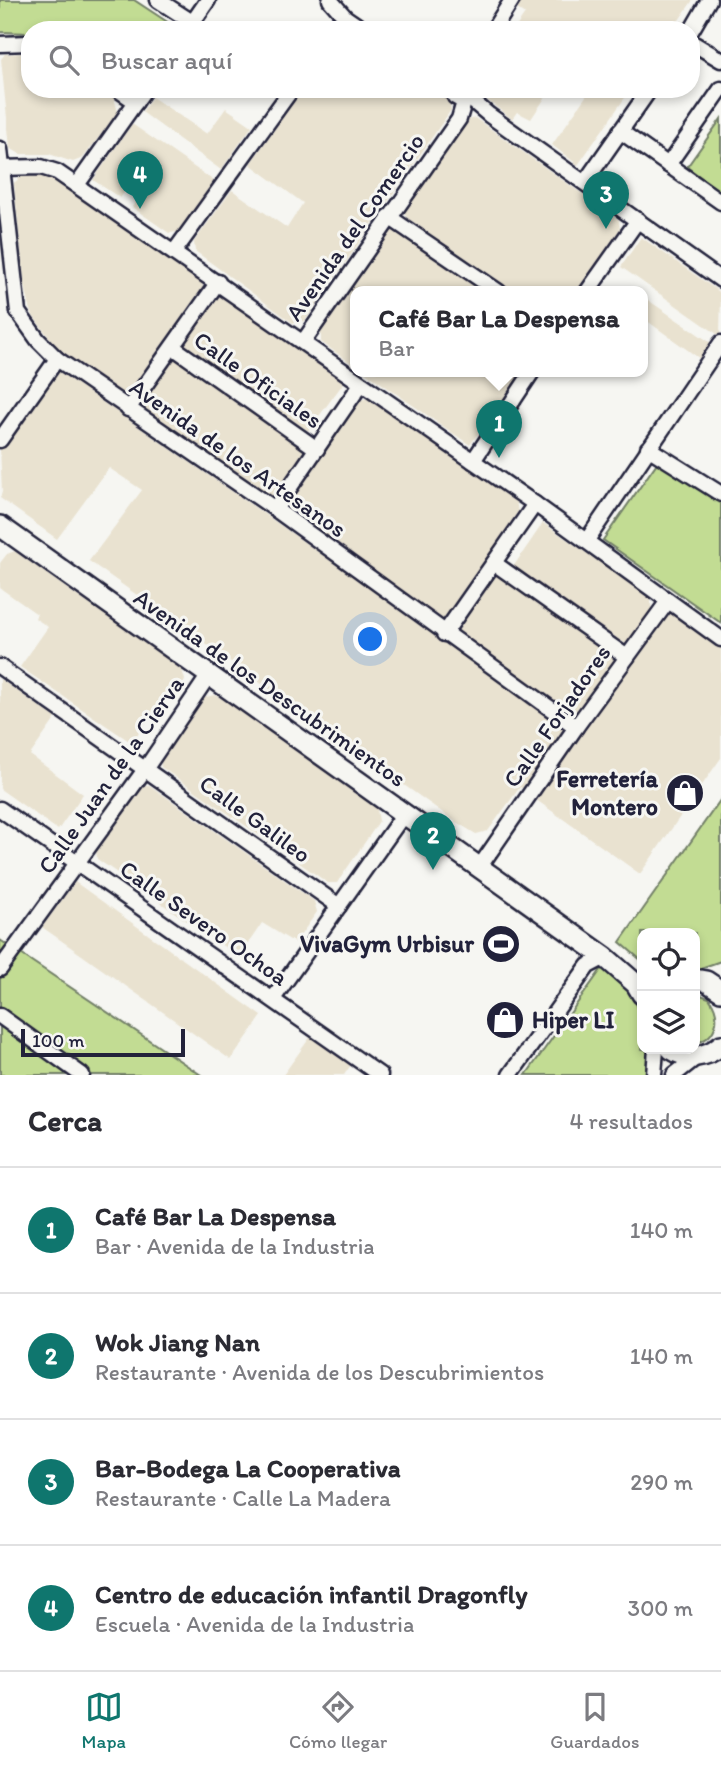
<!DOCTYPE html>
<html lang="es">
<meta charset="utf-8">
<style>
:root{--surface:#fff;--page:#f2f2f3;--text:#2b2b33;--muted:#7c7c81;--line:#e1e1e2;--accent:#0f766e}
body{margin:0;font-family:Itim,sans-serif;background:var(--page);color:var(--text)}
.controls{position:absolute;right:21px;bottom:21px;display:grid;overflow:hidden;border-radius:14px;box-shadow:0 4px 10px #0003}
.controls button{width:63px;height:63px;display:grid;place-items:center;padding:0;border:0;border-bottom:2px solid var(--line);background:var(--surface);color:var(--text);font:35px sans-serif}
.scale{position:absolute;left:21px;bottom:18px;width:164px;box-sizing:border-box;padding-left:7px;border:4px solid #22223b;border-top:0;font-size:19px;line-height:24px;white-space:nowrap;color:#22223b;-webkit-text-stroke:5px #f6f6f2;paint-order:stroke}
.you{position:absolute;left:371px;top:640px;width:24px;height:24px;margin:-18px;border:5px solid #fff;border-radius:50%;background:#1a73e8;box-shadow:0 0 0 10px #1a73e833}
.badge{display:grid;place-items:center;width:46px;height:46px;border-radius:50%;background:var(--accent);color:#fff;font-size:23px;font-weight:700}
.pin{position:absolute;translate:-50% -58px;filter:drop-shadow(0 2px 4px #0008)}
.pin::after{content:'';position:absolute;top:37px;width:24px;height:21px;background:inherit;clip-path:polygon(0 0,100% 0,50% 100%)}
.popup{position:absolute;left:350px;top:286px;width:298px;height:91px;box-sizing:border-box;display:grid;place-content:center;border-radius:14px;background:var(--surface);filter:drop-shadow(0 2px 5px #0005);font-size:23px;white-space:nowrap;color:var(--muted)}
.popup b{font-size:26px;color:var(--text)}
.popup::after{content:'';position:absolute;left:50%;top:100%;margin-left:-14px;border:14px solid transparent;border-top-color:var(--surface)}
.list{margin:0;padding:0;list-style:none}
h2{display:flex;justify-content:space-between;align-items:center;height:91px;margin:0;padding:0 28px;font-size:30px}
h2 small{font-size:23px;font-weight:400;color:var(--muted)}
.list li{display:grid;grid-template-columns:46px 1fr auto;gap:21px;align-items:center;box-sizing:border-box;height:126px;padding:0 28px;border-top:2px solid var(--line)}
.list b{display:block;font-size:26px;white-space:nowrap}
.list p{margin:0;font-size:23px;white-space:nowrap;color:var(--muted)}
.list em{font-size:23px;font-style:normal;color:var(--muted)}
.icon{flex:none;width:38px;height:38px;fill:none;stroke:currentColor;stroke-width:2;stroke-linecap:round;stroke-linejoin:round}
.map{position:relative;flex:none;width:721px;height:1075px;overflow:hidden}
.search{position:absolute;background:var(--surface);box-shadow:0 4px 10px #0003;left:21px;right:21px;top:21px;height:77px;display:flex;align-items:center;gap:18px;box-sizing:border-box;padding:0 24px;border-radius:28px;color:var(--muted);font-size:26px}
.sheet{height:595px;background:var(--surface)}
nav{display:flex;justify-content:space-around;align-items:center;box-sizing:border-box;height:98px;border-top:2px solid var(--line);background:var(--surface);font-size:19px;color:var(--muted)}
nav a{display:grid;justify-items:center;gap:4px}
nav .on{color:var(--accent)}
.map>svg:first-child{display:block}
.built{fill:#e9e2d0}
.green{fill:#c2dc93;stroke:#727f67;stroke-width:2}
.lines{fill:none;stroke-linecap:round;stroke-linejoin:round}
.minor-casing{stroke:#22223b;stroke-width:19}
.major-casing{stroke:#22223b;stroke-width:24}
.minor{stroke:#f6f6f2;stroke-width:14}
.major{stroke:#f6f6f2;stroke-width:19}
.labels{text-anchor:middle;stroke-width:6;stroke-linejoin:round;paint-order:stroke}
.street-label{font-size:24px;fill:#22223b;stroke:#f6f6f2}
.poi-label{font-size:24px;font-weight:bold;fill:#22223b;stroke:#f6f6f2;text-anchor:end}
</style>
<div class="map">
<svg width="721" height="1075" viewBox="0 0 721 1075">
<rect width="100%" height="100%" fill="#f6f6f2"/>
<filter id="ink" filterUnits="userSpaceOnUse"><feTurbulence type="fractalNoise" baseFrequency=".0143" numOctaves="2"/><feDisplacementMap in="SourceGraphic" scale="14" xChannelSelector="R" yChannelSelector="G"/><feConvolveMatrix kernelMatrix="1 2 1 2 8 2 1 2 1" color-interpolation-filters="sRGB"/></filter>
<g filter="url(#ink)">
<g class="built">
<polygon points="519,0 693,0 672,30 514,30 525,14 514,7"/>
<polygon points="30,53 30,89 101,89 114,98 118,112 83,158 73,162 49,154 20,154 10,148 1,59 5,54"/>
<polygon points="303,89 436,89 448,97 451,110 305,321 293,323 195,251 194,242 232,190 287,228 303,203 250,164"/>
<polygon points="484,89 551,89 531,119 517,112 512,119 483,97"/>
<polygon points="591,89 631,89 578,165 552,145"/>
<polygon points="152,97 207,134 226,108 252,126 221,170 142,112"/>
<polygon points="475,118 619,220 620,231 578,292 512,292 407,218 403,210 467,120"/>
<polygon points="132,124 214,181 178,232 169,233 132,207 152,181 140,172 120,198 93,180"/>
<polygon points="23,175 55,177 201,278 203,287 125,398 62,354 33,316 29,304 24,280 14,183"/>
<polygon points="390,231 400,231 488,292 356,292 355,366 321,342 321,329"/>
<polygon points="641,237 721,293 720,336 621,267"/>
<polygon points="223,295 345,381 308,431 182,342 213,297"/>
<polygon points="642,296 714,345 703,361 643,318"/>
<polygon points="174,356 308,451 275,497 265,497 143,410 142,400"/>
<polygon points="55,369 263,513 567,728 524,789 520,787 488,831 476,834 456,822 89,561 142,490 109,468 57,539 0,498 2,492 0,448"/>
<polygon points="365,372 522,372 470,445"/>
<polygon points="368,398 516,501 518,512 445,619 439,619 288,512 287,503 360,400"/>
<polygon points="543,523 651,597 651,609 627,645 513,567"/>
<polygon points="15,551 73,593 181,666 185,680 183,685 175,696 167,692 132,743 20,667 48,627 35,618 37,614 0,588 0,563 7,554"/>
<polygon points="496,574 617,658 578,712 572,714 459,635 456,628"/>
<polygon points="667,613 678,615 721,647 721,758 640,874 535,799"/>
<polygon points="0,679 56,718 30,755 83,794 58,830 0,789"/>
<polygon points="214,695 227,700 373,802 377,809 379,821 376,826 337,883 328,883 161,767 160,758 199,702 203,698"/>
<polygon points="149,785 314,901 317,912 295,943 262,923 239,957 97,859 96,849 140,786"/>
<polygon points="75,882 262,1016 231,1060 42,927"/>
<polygon points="311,1036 351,1065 344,1075 283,1075"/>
</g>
<g class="green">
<polygon points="0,0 134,0 169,23 169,30 30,30 30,33 0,32"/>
<polygon points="721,119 721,192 687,167"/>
<polygon points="659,460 721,503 721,623 603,540"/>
<polygon points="721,799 721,961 695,970 695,933 642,933 642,961 620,942"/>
<polygon points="0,940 201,1075 0,1075"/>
<path d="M603,967C637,997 642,1002 642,1049L648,1050L646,1075H526Z"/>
<path d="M695,993L709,998C721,1014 719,1037 696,1043Z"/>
</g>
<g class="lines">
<defs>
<g id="minor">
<polyline points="158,0 192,22"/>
<polyline points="330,0 345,17 364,30"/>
<polyline points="188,29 208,0"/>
<polyline points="493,30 512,0"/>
<polyline points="691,31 709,0"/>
<polyline points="691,42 721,60"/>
<polyline points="0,44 30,43"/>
<polyline points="117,89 136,102"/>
<polyline points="452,89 455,97 464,102"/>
<polyline points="470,99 489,115 721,280"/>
<polyline points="620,131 721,202"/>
<polyline points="0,149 18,312 38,340 57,359 275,509 576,727"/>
<polyline points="668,165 721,89"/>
<polyline points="0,168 41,167 57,172 535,504 721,639"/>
<polyline points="585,182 650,89"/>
<polyline points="77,185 145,89"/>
<polyline points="389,217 499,292"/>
<polyline points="174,252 292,89"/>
<polyline points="587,292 638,220"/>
<polyline points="303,342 459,119 464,102"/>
<polyline points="173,347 317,449"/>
<polyline points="128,409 218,282"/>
<polyline points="0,440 57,359"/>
<polyline points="648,448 721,494"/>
<polyline points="473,461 532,372"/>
<polyline points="275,509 361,384"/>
<polyline points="587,540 721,343"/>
<polyline points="494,563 627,657"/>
<polyline points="444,634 535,504"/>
<polyline points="0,667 339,906"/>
<polyline points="0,809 380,1075"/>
<polyline points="485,859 576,727 668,601"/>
<polyline points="0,969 146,768 209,675"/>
<polyline points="273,999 404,814"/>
<polyline points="0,1016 82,1075"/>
<polyline points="510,1075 588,966 605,957"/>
<polyline points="654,1075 656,1049"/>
<polyline points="674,1075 698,1056"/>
</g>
<g id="major">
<polyline points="0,526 605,957 636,984 642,994"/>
<polyline points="695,979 706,981 721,991"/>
<path d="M671,1049C688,1060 706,1058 721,1045"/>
</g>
</defs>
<use href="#minor" class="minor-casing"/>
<use href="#major" class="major-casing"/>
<use href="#minor" class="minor"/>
<use href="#major" class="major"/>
</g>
</g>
<defs>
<symbol id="shop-disc" viewBox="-11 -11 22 22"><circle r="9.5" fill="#22223b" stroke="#f6f6f2"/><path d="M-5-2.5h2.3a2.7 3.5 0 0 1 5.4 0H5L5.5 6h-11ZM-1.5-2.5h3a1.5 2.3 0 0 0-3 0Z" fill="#fff"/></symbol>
<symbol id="stadium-disc" viewBox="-11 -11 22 22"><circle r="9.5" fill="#22223b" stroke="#f6f6f2"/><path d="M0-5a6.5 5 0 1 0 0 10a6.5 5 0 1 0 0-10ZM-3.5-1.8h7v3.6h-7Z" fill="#fff"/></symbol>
</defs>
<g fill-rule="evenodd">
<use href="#shop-disc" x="663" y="771" width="44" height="44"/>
<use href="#stadium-disc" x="479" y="922" width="44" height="44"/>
<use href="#shop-disc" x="483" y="998" width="44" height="44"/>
</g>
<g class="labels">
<g class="street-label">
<text transform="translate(355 227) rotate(-55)" y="8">Avenida del Comercio</text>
<text transform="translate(258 380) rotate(35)" y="8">Calle Oficiales</text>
<text transform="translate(238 458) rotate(35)" y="8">Avenida de los Artesanos</text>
<text transform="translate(270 688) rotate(35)" y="8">Avenida de los Descubrimientos</text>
<text transform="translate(557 716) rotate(-55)" y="8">Calle Forjadores</text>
<text transform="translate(111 775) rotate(-55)" y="8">Calle Juan de la Cierva</text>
<text transform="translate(255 819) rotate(36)" y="8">Calle Galileo</text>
<text transform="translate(204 923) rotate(35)" y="8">Calle Severo Ochoa</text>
</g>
<g class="poi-label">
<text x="658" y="787">Ferretería<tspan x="658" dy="28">Montero</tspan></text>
<text x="474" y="952">VivaGym Urbisur</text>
<text x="532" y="1028" text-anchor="start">Hiper LI</text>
</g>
</g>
</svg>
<div class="controls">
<button><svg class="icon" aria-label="locate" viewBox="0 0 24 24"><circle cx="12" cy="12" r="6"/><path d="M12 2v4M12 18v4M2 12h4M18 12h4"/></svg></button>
<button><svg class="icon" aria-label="layers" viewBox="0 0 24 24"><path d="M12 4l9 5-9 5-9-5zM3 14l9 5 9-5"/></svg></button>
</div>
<div class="scale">100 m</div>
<div class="you"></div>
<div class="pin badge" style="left:499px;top:458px">1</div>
<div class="popup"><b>Café Bar La Despensa</b>Bar</div>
<div class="pin badge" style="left:433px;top:870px">2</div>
<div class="pin badge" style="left:606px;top:229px">3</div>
<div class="pin badge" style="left:140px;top:209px">4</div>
<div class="search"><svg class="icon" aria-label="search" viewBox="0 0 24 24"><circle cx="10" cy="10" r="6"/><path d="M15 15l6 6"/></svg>Buscar aquí</div>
</div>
<section class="sheet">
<h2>Cerca<small>4 resultados</small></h2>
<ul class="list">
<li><span class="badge">1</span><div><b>Café Bar La Despensa</b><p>Bar · Avenida de la Industria</p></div><em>140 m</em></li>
<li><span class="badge">2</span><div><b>Wok Jiang Nan</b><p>Restaurante · Avenida de los Descubrimientos</p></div><em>140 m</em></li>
<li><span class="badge">3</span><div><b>Bar-Bodega La Cooperativa</b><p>Restaurante · Calle La Madera</p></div><em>290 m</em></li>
<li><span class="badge">4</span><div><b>Centro de educación infantil Dragonfly</b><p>Escuela · Avenida de la Industria</p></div><em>300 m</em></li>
</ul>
</section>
<nav>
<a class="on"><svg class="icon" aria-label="map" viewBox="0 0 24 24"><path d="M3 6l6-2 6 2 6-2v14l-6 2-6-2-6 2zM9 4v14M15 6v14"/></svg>Mapa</a>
<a><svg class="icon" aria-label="directions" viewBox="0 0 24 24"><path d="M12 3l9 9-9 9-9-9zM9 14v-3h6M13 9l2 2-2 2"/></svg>Cómo llegar</a>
<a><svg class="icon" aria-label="saved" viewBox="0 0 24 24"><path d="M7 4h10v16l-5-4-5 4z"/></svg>Guardados</a>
</nav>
